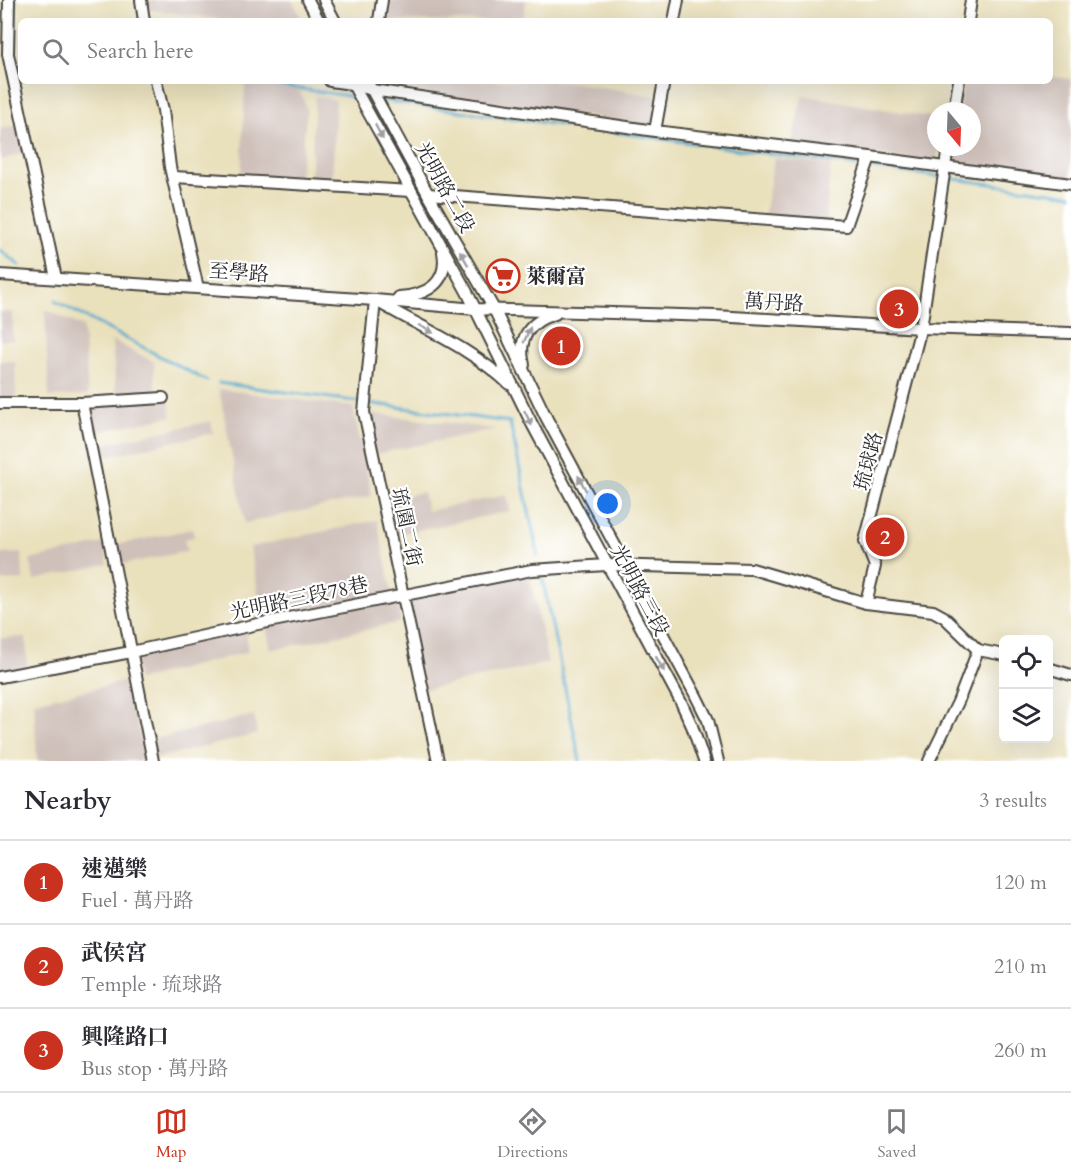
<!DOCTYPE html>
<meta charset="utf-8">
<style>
:root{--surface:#fff;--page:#f7f7f7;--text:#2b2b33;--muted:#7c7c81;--line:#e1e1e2;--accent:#c8321e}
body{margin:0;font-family:Cardo,"Noto Serif TC",serif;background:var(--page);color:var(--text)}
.controls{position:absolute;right:18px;bottom:18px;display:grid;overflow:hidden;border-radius:9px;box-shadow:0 6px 24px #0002}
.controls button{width:54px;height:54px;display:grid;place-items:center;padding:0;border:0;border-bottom:2px solid var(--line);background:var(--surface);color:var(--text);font:30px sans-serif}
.compass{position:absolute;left:927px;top:102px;width:54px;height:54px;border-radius:50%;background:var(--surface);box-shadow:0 6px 24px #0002;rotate:161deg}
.you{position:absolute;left:608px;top:504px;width:21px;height:21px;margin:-15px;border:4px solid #fff;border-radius:50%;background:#1a73e8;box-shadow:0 0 0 9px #1a73e833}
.badge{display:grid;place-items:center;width:39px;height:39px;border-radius:50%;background:var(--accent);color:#fff;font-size:20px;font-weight:700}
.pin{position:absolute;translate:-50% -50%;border:3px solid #fff;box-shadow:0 2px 6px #0006}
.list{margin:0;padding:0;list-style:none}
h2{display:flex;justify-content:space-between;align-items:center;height:78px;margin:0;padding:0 24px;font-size:26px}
h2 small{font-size:20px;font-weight:400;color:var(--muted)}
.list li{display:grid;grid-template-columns:39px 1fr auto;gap:18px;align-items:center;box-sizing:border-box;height:84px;padding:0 24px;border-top:2px solid var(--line)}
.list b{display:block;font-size:22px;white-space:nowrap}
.list p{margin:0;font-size:20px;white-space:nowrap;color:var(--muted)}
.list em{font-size:20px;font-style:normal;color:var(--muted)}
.icon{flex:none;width:33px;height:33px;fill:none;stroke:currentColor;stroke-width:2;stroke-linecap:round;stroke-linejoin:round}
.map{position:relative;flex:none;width:1071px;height:761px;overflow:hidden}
.search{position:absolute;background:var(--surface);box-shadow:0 6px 24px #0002;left:18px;right:18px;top:18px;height:66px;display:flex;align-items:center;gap:15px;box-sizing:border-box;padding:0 21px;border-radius:9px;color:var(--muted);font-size:22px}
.sheet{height:330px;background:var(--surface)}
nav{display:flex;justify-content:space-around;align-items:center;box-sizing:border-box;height:84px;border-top:2px solid var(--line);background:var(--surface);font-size:16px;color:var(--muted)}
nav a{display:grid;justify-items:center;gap:3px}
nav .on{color:var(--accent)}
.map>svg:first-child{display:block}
.industrial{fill:#cfc0ba}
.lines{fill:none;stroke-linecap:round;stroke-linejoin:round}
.stream{stroke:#4fa6cc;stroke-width:3}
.minor-casing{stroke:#484641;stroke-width:14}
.minor{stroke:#fff;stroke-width:10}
.oneway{fill:#a0a0a0}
.labels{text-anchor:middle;stroke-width:4.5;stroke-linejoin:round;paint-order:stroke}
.street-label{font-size:20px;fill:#2b2b2b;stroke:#fff}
.poi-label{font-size:20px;font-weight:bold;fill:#2b2b2b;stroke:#fff;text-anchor:start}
</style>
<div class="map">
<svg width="1071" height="761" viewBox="0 0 1071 761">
<rect width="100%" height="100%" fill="#fff"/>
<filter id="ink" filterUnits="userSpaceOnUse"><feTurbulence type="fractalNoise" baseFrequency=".0167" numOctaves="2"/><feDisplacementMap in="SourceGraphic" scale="12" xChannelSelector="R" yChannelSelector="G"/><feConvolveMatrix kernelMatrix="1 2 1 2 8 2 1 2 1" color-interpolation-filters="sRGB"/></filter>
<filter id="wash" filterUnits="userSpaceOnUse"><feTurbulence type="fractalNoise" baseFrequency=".008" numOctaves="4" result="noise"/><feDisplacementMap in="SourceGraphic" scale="24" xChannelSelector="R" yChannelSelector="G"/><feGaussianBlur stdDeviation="1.35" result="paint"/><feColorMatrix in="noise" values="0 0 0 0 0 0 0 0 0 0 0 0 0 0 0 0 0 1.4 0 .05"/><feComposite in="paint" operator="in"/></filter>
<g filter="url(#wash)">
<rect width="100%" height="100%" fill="#e9e0bc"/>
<g class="industrial">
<polygon points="144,0 292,0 303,21 235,21 145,9"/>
<polygon points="387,0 526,0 523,21 384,21"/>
<polygon points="1050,76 1071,79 1071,182 951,164 953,147 972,147 972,111 959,111 964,81 1050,81"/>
<polygon points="380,81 563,81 657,96 653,125 384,87"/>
<polygon points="245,83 298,88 307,107 299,184 241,179"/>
<polygon points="315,95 336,100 332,185 310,184"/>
<polygon points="802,95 936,118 936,147 939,147 937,163 792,143"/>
<polygon points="19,125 25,153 0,160 0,129"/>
<polygon points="774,158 831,164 825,224 764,217"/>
<polygon points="45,309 83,327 88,395 49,397"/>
<polygon points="0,312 13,312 13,340 0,341"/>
<polygon points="112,340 154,362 155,392 116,394"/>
<polygon points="0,361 15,361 16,399 0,399"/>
<polygon points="219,389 353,407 372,496 245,523"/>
<polygon points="169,399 172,416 93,433 85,403"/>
<polygon points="367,413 496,429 375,454"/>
<polygon points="211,421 213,433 94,459 91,447"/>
<polygon points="423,492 427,511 507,495 510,511 394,535 387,500"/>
<polygon points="377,520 392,593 263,620 250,547"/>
<polygon points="192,529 194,537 184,539 187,551 115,566 111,546"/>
<polygon points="104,543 108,564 34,580 30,560"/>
<polygon points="22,553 23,580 0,581 0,554"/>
<polygon points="529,573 548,663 424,690 405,600"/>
<polygon points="396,598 401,622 271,650 266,626"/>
<polygon points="247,632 247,652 138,680 135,654"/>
<polygon points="26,637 27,666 0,671 0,638"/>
<polygon points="128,681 145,761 37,761 34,702"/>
<polygon points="254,715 257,734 154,759 151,740"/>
</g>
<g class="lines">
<g class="stream">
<polyline points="15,0 15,45"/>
<polyline points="248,81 356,97"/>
<polyline points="380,100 1071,195"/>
<polyline points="0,250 19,265"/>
<polyline points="55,301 207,381"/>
<polyline points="219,383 510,422 538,555"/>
<polyline points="542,577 580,761"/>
</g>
</g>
</g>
<g filter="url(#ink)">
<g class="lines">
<defs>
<g id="minor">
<polyline points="9,0 8,54 56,278"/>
<polyline points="141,0 144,21"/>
<polyline points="308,0 319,21"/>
<polyline points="324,0 335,21"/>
<polyline points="379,21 382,0"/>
<polyline points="674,21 678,0"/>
<polyline points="968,21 971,0"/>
<polyline points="156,81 163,110 170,167 198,288"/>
<polyline points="330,81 352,84 372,90 655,131 870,157 1071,184"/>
<polyline points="351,81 467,292 532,424 682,704 692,726 704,761"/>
<polyline points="367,81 428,194 494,309 547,419 695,694 708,720 718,761"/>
<polyline points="954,111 959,81"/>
<polyline points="655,131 664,81"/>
<polyline points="174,177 411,191"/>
<polyline points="428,194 846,226 870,157"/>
<polyline points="0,275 375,300 475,309 715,316 921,328 1071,333"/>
<path d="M399,297C426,295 449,284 443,252"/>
<polyline points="375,300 364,412 438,761"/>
<path d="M378,302C422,328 471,348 509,384"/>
<path d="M524,365C517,338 530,321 555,314"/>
<polyline points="0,403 82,403 163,398"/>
<polyline points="82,403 153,761"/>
<polyline points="866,603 875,566 865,541 921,328 948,147"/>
<polyline points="978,650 1004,655"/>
<polyline points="1048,668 1071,675"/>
<polyline points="0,677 131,652 258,624 532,570 606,565 752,569 866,603 933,611 944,617 978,650"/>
<polyline points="929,761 958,702 978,650"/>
</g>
</defs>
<use href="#minor" class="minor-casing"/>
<use href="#minor" class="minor"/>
</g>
<defs><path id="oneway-solid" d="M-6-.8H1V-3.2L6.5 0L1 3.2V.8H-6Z" transform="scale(1.5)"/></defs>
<g class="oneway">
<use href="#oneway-solid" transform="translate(379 132) rotate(62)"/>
<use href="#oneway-solid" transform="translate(464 258) rotate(-120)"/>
<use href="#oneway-solid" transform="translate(426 329) rotate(28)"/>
<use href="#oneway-solid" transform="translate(527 335) rotate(-67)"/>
<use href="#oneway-solid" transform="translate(528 418) rotate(64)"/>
<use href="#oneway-solid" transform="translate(582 483) rotate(-118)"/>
<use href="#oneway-solid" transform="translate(660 664) rotate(61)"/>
</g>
</g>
<defs>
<symbol id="supermarket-ring" viewBox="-11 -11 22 22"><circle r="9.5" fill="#fff" stroke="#c8321e" stroke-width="1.5"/><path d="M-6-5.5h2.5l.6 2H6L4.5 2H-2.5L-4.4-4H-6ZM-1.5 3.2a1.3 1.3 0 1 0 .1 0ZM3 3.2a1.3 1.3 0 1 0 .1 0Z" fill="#c8321e"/></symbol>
</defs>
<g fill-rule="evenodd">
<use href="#supermarket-ring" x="484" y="257" width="38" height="38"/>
</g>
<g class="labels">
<g class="street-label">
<text transform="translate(445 187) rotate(61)" y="7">光明路二段</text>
<text transform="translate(239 272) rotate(4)" y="7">至學路</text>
<text transform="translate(774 302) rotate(3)" y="7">萬丹路</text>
<text transform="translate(868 461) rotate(-75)" y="7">琉球路</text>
<text transform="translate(407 527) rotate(78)" y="7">琉園二街</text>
<text transform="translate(640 590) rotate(62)" y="7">光明路三段</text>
<text transform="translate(299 598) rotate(-12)" y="7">光明路三段78巷</text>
</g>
<g class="poi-label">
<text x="526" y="283">萊爾富</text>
</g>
</g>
</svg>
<div class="controls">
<button><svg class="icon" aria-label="locate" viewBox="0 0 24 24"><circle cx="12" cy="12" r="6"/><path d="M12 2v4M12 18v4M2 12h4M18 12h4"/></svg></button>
<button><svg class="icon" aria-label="layers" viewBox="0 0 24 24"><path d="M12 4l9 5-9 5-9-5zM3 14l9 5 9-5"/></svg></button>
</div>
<svg class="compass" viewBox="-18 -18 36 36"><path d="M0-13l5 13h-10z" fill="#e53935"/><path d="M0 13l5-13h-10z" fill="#7c7c81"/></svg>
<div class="you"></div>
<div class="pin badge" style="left:561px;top:346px">1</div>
<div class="pin badge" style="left:885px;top:537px">2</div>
<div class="pin badge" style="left:899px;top:309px">3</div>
<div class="search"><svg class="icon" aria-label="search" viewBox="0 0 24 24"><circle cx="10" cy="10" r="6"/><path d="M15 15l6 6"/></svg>Search here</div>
</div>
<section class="sheet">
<h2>Nearby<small>3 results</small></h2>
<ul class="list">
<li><span class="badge">1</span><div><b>速邁樂</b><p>Fuel · 萬丹路</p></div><em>120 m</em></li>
<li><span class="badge">2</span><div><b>武侯宮</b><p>Temple · 琉球路</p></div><em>210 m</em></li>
<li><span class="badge">3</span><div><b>興隆路口</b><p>Bus stop · 萬丹路</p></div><em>260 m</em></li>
</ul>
</section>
<nav>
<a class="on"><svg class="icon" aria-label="map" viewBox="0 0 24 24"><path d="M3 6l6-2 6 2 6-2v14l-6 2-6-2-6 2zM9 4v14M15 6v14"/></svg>Map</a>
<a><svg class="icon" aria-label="directions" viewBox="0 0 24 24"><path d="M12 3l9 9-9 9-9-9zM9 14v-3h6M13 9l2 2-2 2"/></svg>Directions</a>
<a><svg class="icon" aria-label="saved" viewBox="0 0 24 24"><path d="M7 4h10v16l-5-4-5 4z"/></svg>Saved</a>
</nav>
